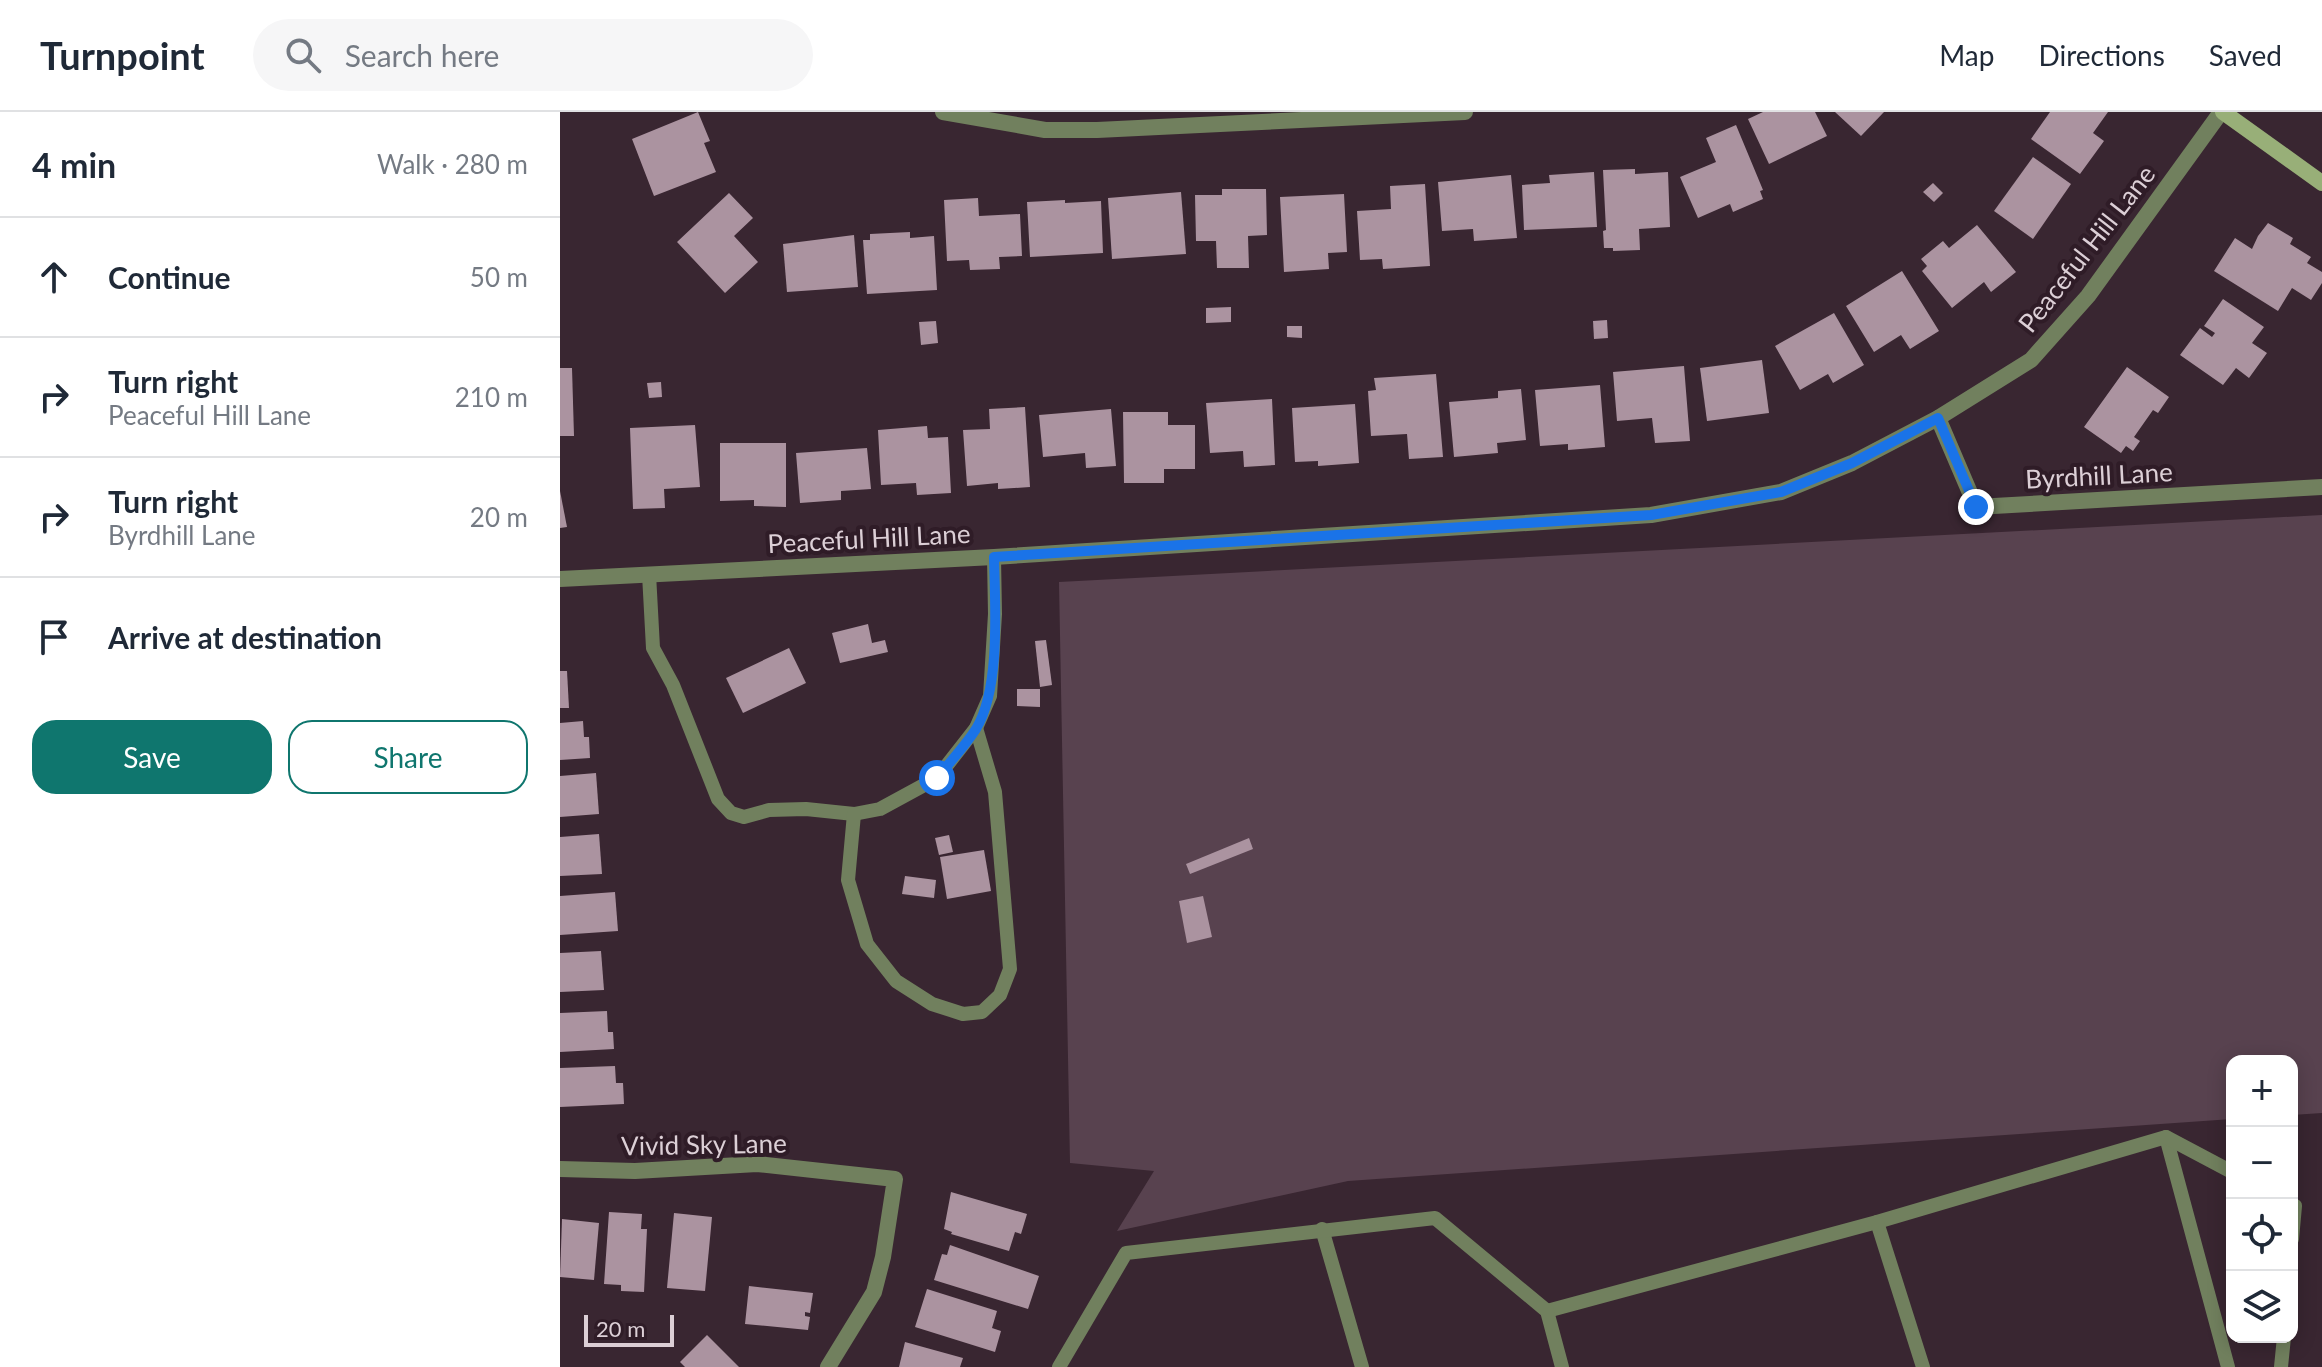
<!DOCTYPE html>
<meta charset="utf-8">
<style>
:root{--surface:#fff;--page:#f6f6f7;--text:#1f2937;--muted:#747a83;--line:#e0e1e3;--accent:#0f766e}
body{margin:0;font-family:Lato,sans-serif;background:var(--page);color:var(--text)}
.controls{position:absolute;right:24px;bottom:24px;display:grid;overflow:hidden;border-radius:16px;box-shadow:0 4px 20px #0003}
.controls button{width:72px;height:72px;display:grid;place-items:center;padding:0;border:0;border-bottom:2px solid var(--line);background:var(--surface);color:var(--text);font:40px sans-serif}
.scale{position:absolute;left:24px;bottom:20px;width:90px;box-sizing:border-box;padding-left:8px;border:4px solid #dccfd6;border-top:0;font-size:22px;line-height:28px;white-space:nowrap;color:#dccfd6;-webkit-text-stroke:6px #2f1c27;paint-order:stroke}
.stop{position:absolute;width:24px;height:24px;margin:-18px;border:6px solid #1a73e8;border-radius:50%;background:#fff}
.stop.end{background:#1a73e8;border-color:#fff;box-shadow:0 2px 8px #0008}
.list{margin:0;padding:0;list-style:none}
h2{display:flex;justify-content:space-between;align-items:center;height:104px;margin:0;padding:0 32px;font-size:34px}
h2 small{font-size:26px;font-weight:400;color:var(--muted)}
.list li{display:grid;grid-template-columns:52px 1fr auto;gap:24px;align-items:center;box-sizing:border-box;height:120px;padding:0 32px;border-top:2px solid var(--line)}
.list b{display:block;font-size:30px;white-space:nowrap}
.list p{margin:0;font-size:26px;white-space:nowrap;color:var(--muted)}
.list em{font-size:26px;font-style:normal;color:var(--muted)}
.actions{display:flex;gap:16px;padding:24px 32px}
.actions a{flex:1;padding:18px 0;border:2px solid var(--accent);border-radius:24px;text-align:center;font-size:28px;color:var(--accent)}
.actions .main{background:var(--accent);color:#fff}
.icon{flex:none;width:44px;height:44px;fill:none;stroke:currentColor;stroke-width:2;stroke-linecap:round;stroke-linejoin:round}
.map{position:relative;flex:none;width:1762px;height:1255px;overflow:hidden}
header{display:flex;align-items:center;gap:48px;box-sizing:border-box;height:112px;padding:0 40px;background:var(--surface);border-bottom:2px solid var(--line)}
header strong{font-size:38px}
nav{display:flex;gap:44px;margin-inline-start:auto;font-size:28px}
.search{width:560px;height:72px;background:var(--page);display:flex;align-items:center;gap:20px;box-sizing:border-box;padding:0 28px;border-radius:44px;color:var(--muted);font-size:30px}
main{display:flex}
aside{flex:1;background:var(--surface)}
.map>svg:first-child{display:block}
.green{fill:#58424f}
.building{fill:#ab93a0}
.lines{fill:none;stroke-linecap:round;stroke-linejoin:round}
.lane{stroke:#71805e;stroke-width:14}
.street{stroke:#71805e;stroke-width:16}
.secondary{stroke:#98af78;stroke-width:16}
.route{stroke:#1a73e8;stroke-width:10}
.labels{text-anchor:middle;stroke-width:8;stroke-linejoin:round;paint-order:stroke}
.street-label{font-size:26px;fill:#dccfd6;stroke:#2f1c27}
</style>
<header>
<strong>Turnpoint</strong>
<div class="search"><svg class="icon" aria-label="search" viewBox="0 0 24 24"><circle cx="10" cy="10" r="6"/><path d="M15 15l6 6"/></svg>Search here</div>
<nav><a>Map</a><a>Directions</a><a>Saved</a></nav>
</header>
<main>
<aside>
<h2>4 min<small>Walk · 280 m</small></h2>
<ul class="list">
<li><svg class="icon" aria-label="ahead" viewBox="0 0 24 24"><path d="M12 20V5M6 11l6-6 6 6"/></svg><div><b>Continue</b></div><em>50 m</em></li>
<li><svg class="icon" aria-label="right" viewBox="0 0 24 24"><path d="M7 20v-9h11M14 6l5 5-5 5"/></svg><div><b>Turn right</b><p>Peaceful Hill Lane</p></div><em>210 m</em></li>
<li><svg class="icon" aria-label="right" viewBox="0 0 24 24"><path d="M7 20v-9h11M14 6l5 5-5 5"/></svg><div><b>Turn right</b><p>Byrdhill Lane</p></div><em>20 m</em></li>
<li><svg class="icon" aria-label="arrive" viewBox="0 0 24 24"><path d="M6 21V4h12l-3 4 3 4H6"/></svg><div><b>Arrive at destination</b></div></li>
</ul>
<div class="actions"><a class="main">Save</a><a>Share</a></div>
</aside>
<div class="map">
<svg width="1762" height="1255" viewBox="0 0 1762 1255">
<rect width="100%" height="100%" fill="#392631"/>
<polygon class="green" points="1762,403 1762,1001 1732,1003 1732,949 1672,949 1672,1007 788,1069 557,1119 594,1059 510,1051 499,470"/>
<g class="building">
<polygon points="138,0 150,29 144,31 156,60 94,84 72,27"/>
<polygon points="1203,0 1255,0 1267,24 1209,52 1188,7"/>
<polygon points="1275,0 1324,0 1301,24"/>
<polygon points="1490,0 1548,0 1533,21 1544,29 1520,62 1471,27"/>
<polygon points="1176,13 1203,78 1200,79 1203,87 1173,100 1170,92 1138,106 1120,65 1156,50 1146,26"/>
<polygon points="1473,45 1511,72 1473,127 1434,99"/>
<polygon points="1075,57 1075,62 1108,60 1110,115 1079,117 1080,138 1053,139 1053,136 1044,136 1043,119 1046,118 1043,58"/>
<polygon points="1034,60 1037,115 964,118 962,73 990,71 989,63"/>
<polygon points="951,63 957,126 914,129 913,117 882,119 878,70"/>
<polygon points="1373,71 1383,81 1374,90 1363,80"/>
<polygon points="865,72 870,154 823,157 822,147 800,148 797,99 831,97 830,74"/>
<polygon points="662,77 706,77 707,123 688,124 689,156 657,156 656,129 636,129 635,83 662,83"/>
<polygon points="621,80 626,142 552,147 548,86"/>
<polygon points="169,81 193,106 174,124 198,150 165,181 117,130"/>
<polygon points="784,82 787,140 768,141 769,157 724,160 720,85"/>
<polygon points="418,86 419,104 460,102 462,144 439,145 440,157 410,158 409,148 387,149 384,88"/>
<polygon points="505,88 505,91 541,89 543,141 470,145 467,90"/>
<polygon points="1708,111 1733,126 1730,132 1751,145 1747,151 1762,160 1762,171 1751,188 1732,176 1718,199 1654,159 1675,126 1692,137 1698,124"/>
<polygon points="1417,113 1456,160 1431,180 1424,170 1392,196 1362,159 1367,154 1361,147 1383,129 1389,136"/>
<polygon points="350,120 350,126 374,124 377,178 307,182 303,128 310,128 310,122"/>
<polygon points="294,123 298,175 227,180 223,132"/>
<polygon points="1342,159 1379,219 1350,237 1341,223 1314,240 1286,194"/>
<polygon points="1663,187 1704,215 1692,231 1707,241 1689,266 1676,256 1663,273 1620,243 1640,216 1652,225 1655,221 1644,214"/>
<polygon points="671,195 671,210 646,211 646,196"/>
<polygon points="1274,201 1304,253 1273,271 1268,262 1240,278 1215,234"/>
<polygon points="1047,208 1048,226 1034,227 1033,209"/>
<polygon points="376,209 378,231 361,233 359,210"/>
<polygon points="727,214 742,214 742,226 727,225"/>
<polygon points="1202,248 1209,301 1147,309 1140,256"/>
<polygon points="1124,254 1130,329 1095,331 1092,306 1057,309 1053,260"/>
<polygon points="1567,255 1609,285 1598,301 1593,298 1574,325 1580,329 1573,339 1566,334 1561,341 1524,315"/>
<polygon points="0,256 12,256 14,324 0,324"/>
<polygon points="876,262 883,345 849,347 847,322 811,324 808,279 816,278 814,266"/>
<polygon points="101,270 102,285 89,286 87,271"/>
<polygon points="1040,273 1045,335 1008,338 1008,332 980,334 975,278"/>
<polygon points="961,277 966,328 937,331 938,341 894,345 889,290 938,286 938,279"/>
<polygon points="712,287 715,353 684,355 683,339 650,341 646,291"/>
<polygon points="795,292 799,351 758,354 758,349 735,350 732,296"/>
<polygon points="465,295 470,375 438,377 438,371 407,374 403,318 430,317 429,297"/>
<polygon points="551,297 556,354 526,356 525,341 483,345 479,303"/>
<polygon points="563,300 608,300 608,313 635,313 635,357 604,357 604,371 564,371"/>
<polygon points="135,313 140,375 104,377 105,396 73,397 70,316"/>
<polygon points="367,314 368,326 388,325 391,381 357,383 356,371 321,373 318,318"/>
<polygon points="160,331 226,331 226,395 194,394 194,388 160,389"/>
<polygon points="307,336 311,377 281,379 281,388 240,391 236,341"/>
<polygon points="0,379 7,415 0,416"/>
<polygon points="308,512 312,531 325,528 328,540 280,551 272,521"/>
<polygon points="486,528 492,573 480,575 475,529"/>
<polygon points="229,536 246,571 183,601 166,566"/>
<polygon points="0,559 7,559 9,596 0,596"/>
<polygon points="457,577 480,577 480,595 457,594"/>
<polygon points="23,609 24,625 29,625 30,646 0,648 0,611"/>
<polygon points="36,661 39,702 0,705 0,664"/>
<polygon points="39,722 42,762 0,764 0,725"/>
<polygon points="389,723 393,740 379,743 375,726"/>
<polygon points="689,726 693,737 630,762 626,752"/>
<polygon points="424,738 431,779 387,787 380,745"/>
<polygon points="345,764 376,768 374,786 342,782"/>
<polygon points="55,780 58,819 0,823 0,784"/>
<polygon points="643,784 652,825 627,831 619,789"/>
<polygon points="41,839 44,878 0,880 0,841"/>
<polygon points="47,899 48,920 53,920 54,937 0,940 0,901"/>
<polygon points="55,954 56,971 63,971 64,992 0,995 0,956"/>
<polygon points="391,1080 467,1102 461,1122 455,1120 449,1139 391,1122 392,1120 384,1117"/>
<polygon points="49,1100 82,1102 81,1117 87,1117 84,1180 61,1179 61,1173 44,1172"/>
<polygon points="114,1101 152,1105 145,1179 107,1176"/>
<polygon points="2,1107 39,1111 34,1168 0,1165"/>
<polygon points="390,1133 479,1164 468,1197 374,1168 382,1142 387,1143"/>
<polygon points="189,1174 253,1181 250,1201 245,1200 245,1204 250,1205 248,1218 185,1212"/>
<polygon points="367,1177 437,1199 432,1216 441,1219 435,1240 355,1215"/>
<polygon points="147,1223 179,1255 125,1255 120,1250"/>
<polygon points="345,1230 403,1246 400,1255 339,1255"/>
</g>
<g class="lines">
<g class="lane">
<polyline points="89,462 93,536 113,573 158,687 171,701 184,705 209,698 246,697 294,702 320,697 377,666 416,616 430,584 435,502 434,445"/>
<polyline points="294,702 288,768 307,832 336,869 372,892 403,902 422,900 440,883 450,857 435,680 416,616"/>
<polyline points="1606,1025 1668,1255"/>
<polyline points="1732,1093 1735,1094 1732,1127"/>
<polyline points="1317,1110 1606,1025 1672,1060"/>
<polyline points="762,1117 802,1255"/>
<polyline points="987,1199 1317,1110 1363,1255"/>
<polyline points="499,1255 566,1141 875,1106 987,1199 1002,1255"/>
<polyline points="1721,1255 1724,1225"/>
</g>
<g class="street">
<polyline points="383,0 485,18 537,18 905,0"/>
<polyline points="1378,306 1416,395 1762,375"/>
<polyline points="0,467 434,445 1091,403 1221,380 1292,351 1378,306 1471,248 1528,184 1661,0"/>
<polyline points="0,1057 75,1059 197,1052 335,1067 323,1145 314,1180 268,1255"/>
</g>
<polyline class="secondary" points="1663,0 1762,71"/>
</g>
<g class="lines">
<path class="route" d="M377,666C390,650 405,634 416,617C441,576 435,493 434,445L1091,403L1221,380L1292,351L1378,306L1416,395"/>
</g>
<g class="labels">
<g class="street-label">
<text transform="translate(1527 137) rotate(-52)" y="9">Peaceful Hill Lane</text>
<text transform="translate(1539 364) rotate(-3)" y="9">Byrdhill Lane</text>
<text transform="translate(309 427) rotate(-3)" y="9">Peaceful Hill Lane</text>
<text transform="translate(144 1033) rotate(-1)" y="9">Vivid Sky Lane</text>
</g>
</g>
</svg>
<div class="controls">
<button>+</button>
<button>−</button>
<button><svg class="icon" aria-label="locate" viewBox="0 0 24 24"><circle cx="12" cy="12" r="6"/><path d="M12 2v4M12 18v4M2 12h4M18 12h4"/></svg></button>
<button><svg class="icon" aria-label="layers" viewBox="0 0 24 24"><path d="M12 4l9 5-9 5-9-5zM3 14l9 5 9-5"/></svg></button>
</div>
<div class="scale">20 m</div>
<div class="stop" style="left:377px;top:666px"></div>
<div class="stop end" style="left:1416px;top:395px"></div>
</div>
</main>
